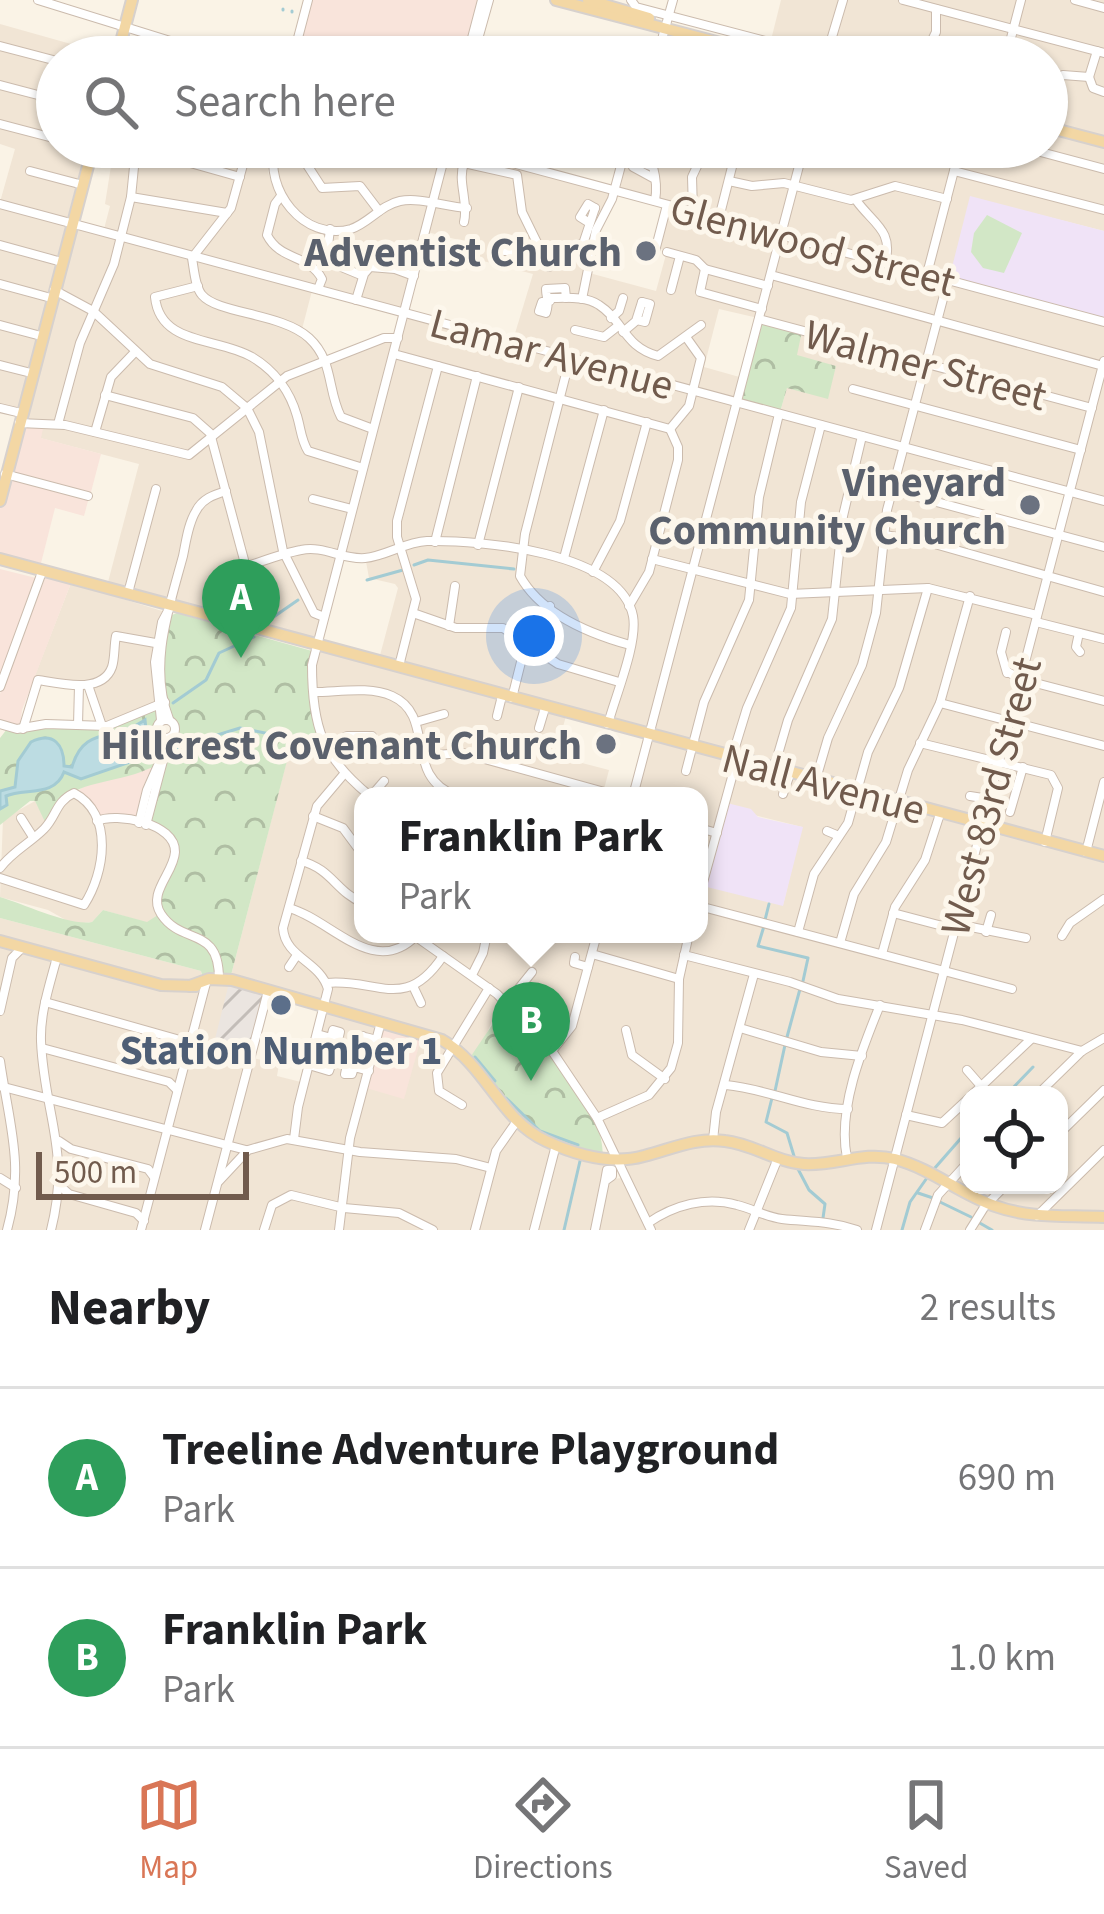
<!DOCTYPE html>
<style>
:root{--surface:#fff;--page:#f6f6f6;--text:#202124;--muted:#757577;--line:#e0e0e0;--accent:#d97656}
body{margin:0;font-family:"Source Sans 3",sans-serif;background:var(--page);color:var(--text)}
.controls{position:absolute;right:36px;bottom:36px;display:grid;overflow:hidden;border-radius:24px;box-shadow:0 3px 9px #0004}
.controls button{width:108px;height:108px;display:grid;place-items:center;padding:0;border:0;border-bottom:3px solid var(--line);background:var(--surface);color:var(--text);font:60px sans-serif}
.scale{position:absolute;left:36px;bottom:30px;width:213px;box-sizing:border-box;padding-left:12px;border:6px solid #715b4d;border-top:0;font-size:33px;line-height:42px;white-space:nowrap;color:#715b4d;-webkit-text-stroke:9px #fdf7ec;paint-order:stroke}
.you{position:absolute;left:534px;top:636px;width:42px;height:42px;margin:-30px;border:9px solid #fff;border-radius:50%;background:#1a73e8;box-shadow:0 0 0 18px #1a73e833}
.badge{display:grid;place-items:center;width:78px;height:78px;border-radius:50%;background:var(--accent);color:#fff;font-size:39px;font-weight:700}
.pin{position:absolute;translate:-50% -99px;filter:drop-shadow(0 3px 6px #0008)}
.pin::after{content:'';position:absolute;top:63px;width:42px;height:36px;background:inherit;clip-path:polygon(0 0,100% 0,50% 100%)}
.popup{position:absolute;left:354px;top:787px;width:354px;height:156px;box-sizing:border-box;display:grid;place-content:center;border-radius:24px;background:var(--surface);filter:drop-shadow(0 3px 9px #0005);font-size:39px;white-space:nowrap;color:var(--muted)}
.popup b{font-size:45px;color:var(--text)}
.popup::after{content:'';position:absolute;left:50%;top:100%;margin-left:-24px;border:24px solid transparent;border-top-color:var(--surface)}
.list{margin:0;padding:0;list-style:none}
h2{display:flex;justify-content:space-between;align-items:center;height:156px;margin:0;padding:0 48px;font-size:51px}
h2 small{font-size:39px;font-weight:400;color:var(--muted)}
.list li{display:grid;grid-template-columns:78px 1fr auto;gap:36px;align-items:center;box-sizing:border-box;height:180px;padding:0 48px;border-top:3px solid var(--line)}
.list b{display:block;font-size:45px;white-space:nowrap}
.list p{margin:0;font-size:39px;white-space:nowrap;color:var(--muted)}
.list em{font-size:39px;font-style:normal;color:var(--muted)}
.icon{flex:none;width:66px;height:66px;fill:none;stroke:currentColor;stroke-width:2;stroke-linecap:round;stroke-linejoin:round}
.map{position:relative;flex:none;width:1104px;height:1230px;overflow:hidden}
.search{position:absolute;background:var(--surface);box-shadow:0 3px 9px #0004;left:36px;right:36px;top:36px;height:132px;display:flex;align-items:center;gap:30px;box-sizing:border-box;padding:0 42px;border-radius:66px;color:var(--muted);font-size:45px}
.sheet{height:516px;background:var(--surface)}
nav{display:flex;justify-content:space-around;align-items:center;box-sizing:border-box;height:168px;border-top:3px solid var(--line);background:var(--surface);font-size:33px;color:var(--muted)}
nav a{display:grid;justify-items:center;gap:6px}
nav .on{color:var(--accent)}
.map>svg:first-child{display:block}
.residential{fill:#f1e5d5;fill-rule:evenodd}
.commercial{fill:#f9e4db}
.industrial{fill:url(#industrial-furrows)}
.education{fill:#f0e3f7}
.forest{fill:url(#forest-crowns)}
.pitch{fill:#d2e7c6}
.water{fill:#bcdce2;stroke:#a3cbd3;stroke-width:3}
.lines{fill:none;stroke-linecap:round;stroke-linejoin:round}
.stream{stroke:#a3cbd3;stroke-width:3}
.minor-casing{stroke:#cbbbad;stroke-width:10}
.major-casing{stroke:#d7d1cd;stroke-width:14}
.minor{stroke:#fff;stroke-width:8}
.major{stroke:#f3d7a4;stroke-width:10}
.worship-dot{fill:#6b7280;stroke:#fdf7ec;stroke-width:4.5}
.service-dot{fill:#5c6f8a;stroke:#fdf7ec;stroke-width:4.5}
.labels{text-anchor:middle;stroke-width:10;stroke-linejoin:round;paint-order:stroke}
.street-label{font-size:42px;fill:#715b4d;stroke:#fdf7ec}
.worship-label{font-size:42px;font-weight:bold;fill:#5b616d;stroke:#fdf7ec;text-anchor:end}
.service-label{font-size:42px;font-weight:bold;fill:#4e5e75;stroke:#fdf7ec}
</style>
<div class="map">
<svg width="1104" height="1230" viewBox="0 0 1104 1230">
<defs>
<pattern id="industrial-furrows" width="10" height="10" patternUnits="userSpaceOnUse" patternTransform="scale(3)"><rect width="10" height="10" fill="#ebe5e0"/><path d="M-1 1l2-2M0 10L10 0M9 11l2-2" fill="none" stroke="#c3bdb8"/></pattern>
<pattern id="forest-crowns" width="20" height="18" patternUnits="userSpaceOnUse" patternTransform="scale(3)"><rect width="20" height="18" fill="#d2e7c6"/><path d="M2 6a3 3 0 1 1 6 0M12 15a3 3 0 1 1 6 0" fill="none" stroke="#afbea3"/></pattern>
</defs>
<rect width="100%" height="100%" fill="#faf3e6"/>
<g class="residential">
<polygon points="781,0 841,0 823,53 771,40"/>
<polygon points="845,0 1020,0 1005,57 831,57"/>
<polygon points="1023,0 1104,0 1104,51 1017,27"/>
<polygon points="0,24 110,55 57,57 57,147 86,147 18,409 0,405 0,202 15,149 0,144"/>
<polygon points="1015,32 1104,54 1104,137 1047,124 1047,57 1008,57"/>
<polygon points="1047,131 1104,147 1104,231 970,197 1104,323 1104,355 1067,489 780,412 796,356 762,317 806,147 1047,147"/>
<polygon points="114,147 272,147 268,172 274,190 287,208 312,226 324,226 295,210 277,186 277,147 444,148 401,309 313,287 301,333 317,349 322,362 386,339 394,344 314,641 107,586 139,464 40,438 24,418 74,228 103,233 110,206 105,204"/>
<polygon points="628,147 803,147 779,232 620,190"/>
<polygon points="452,149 611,192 595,223 588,251 585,268 593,274 656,291 667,251 658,248 669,208 778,236 758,318 719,309 704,367 743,378 736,400 513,340 533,274 468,257 471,243 427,232"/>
<polygon points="406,318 735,405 649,730 379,659 398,588 395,584 369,578 365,556 344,553"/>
<polygon points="1104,370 1104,499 1074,490"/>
<polygon points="740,406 961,465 950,507 1054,536 980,820 652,731"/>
<polygon points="1073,495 1104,503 1104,854 986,822"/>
<polygon points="71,583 162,611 152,666 157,703 105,724 90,687 104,680 111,660 106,672 98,679 81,683 34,678"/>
<path d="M322,650L566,716L555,756L609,770L603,793L613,796H363V934H699V796H635L651,740L977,826L874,1230H597L607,1184L611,1179L623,1178L596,1112L581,1086L547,1041L510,1002L493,1018L484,1041L472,1055L516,1124L605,1162L593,1230H0V918L201,971L203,985L229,983L253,1058L279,1064L277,1076L305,1083L324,1012L422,1035L230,979L292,741L323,742L316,687V661ZM754,815L802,827L783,905Z"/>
<polygon points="79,796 99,827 103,857 106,853 103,826 110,820 150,828 167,836 172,852 159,914 148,923 103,910 92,922 73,924 48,910 0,897 3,819 35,801 48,826 63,801"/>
<path d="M984,829L1104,859V1230H879ZM969,1095H1059V1185H969Z"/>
</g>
<g class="commercial">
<polygon points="310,0 481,0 466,57 434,57 384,42 379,57 295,57"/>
<polygon points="44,424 41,438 101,454 91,492 14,474 9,469 22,426"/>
<polygon points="7,477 80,495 88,501 84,516 55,508 40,567 0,556 0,509"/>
<polygon points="0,569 36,578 0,675"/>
<polygon points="46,576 71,583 22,710 20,726 0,722 0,694"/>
<polygon points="157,766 139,820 113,815 98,817 78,791 87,784"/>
<polygon points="383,1025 422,1035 404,1099 366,1088"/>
</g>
<polygon class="industrial" points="229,983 265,992 247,1065 211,1055"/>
<g class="education">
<polygon points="970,196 1104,231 1104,320 949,279"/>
<polygon points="727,803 751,809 758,817 803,827 783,906 703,886"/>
</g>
<g class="forest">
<polygon points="763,321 802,331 797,355 836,366 828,399 787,388 780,412 741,401"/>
<path d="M177,613L312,651L309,668L320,742H292L230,979H203L201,971L0,918V897C27,905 69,926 92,922L103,910L147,922L161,913L159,904L177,846L150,824L175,729C160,690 160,655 172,615Z"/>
<path d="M159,707L161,715L156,729L162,742L157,766C146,769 138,774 128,776C92,786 61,785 46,824L35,801H30L0,825V738L7,729L50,725L105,728Z"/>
<path d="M507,1003C542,1042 603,1100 603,1156L532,1133L469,1059Z"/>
</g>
<polygon class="pitch" points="987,215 1022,233 1004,273 983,268 971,252 974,233"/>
<path class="water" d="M145,720L147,739L156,753L81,779L64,772C55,797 25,788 6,796L7,805L0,809V791L15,787L18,761L31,742C54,731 64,745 64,766L72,767C84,725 113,742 145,720Z"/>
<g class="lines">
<g class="stream">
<polyline points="283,10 283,9"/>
<polyline points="292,12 292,11"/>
<polyline points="414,565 428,560 514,569"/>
<polyline points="367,580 403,570"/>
<polyline points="262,625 298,600"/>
<polyline points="173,703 206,680 219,653 254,637"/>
<polyline points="289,738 316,740"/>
<polyline points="172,749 240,728 275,735"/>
<polyline points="765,920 769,904"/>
<polyline points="764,926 758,946 808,958 803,981"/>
<polyline points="787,1037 800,989"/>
<polyline points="475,1057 495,1081"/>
<polyline points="775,1091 785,1045"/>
<polyline points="1006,1095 1033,1067"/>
<polyline points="506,1098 540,1131 578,1145"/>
<polyline points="772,1098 766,1122 787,1133 794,1156"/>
<polyline points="798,1169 809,1190 825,1204 823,1218"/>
<polyline points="934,1169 969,1129"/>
<polyline points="918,1193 933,1198"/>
<polyline points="940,1202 971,1217"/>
<polyline points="978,1222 992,1230"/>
<polyline points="564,1230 580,1161"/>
<polyline points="902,1230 910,1202 929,1175"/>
</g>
<defs>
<g id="minor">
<polyline points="38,0 180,44"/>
<polyline points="631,0 636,7 826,57"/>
<polyline points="903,0 1104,53"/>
<polyline points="1075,0 1104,8"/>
<polyline points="179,41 188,57"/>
<polyline points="834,42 891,57"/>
<polyline points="0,46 57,61"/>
<polyline points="660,48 691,43 742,57"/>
<polyline points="293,57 308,0"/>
<polyline points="467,57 482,0"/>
<polyline points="473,57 489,0"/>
<polyline points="657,57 673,0"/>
<polyline points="826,57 843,0"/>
<polyline points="924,57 936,32 936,9"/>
<polyline points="1006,57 1021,0"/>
<polyline points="1089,77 1097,51"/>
<polyline points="1089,77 1093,88 1104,92"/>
<polyline points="0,85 57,100"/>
<polyline points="1047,89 1063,75 1089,77"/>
<polyline points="0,124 57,139"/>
<path d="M248,147L231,208L192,258C194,269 195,287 202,295C218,314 282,313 309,338C334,361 327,390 341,417L373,429"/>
<path d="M275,147C264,189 303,242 351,229C369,223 381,205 400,201C420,197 446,207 467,208"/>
<polyline points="301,147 302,157 322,188 360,186 379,211"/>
<polyline points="453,147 1104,322"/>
<polyline points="769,147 802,157"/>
<polyline points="844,147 854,147"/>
<polyline points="930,147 949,152 963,148"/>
<polyline points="1022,147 1104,169"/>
<polyline points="135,153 176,159 240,177"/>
<polyline points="30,171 83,185"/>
<polyline points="954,171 1104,210"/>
<polyline points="729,181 752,186 784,183 851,200 895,186 947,199"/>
<path d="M281,196L275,204L267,235C280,261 309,254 322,279L318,289"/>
<polyline points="131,197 227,213"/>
<path d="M856,200C873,224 894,230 885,263"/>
<path d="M655,201C657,190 656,178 653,167L634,160L633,167L655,179"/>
<polyline points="0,204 1104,501"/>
<polyline points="693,211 692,177 706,147"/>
<polyline points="719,218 733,163 725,147"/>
<path d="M464,222C469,202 457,182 464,163L517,175L522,212L549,267"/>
<polyline points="588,222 580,217 588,204 595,208"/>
<polyline points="330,229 328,246 334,264 363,276"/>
<polyline points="583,244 595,208"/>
<polyline points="0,245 58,261"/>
<polyline points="504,251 545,255 581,244 592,246"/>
<polyline points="655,251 667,205"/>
<polyline points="667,252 696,260 705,269 768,286"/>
<polyline points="705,269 700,292 762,309"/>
<polyline points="927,274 956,163 964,147"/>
<polyline points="771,275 1103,366"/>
<polyline points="0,284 51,298"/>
<path d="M198,286L155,297C160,346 218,337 252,357C274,370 290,391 297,416C301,429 301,440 308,451L363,468"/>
<polyline points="54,290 93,311 150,364 222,387 247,408 259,432 283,551 314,613 324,617"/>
<polyline points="671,290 680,256"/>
<path d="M550,298C566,298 586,296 599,305C624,321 624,347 658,356L701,325"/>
<polyline points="582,299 596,230 612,199 626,147"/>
<polyline points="356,300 364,274 370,267 395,269 414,276"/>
<path d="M550,301L542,302L539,311L546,313C550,301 546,299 546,289L565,288L566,298"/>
<polyline points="611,318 619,311 623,298"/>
<polyline points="759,319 1092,408"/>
<polyline points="637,320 645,322 650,304 642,302"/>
<polyline points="0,325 41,336"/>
<polyline points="575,330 604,337 618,326"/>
<polyline points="623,332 636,321 642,302"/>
<polyline points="394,354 670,429"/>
<path d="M570,358L525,534L520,576C541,614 590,634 630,645"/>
<polyline points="0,365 31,373"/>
<polyline points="853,389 1081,450"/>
<polyline points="105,395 193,418 210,433 251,586 246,625"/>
<polyline points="0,408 21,413"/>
<polyline points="19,423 65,425 189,455 287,376 384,338 398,338"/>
<polyline points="58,424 80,343 114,264 131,197 136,147"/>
<polyline points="670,429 689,406 701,358 686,337"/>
<polyline points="95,432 111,377 135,352"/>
<polyline points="5,474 88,496"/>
<polyline points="892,490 1104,547"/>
<polyline points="313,499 352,509"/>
<polyline points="704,531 716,531 716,526 706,522"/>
<polyline points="884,535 924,541 1104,592"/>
<polyline points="435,542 477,376"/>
<polyline points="478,545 519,387"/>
<polyline points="564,558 604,410"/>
<polyline points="652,559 790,594 928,588 1037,615"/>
<polyline points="593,572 620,521 647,422"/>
<path d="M221,573C248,568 274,555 301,550C323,545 343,560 365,558C386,556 405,542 427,541C479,540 620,551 633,616C638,643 615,697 608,724"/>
<polyline points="128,593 156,489"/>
<polyline points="629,606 649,572 678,460 678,447 670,429"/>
<polyline points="413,613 456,628 503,628 558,664 619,682"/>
<polyline points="1036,622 1104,639"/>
<polyline points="449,626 455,586"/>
<polyline points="1006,632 1001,652 1007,673"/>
<polyline points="1079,633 1076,647 1080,652"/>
<polyline points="399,666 416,599 397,537 397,521 438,366"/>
<polyline points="1008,672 1020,679 1104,701"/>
<polyline points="88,685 102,726"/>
<polyline points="0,687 42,572"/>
<path d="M314,692C338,692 370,686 392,696C437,716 402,777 457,796"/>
<polyline points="512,698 527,638 550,606"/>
<polyline points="940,703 1104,746"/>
<polyline points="497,716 502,696"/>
<path d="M169,719C148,666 169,608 183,556C186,542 188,524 196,511C202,499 213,495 226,491"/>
<circle cx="166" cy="729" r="9"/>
<polyline points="161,720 155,662 162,622 169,609"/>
<polyline points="416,722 444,714"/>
<polyline points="0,724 17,729 46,724 107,726 165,702"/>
<polyline points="78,725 79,685"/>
<polyline points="539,728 545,708"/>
<path d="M23,729L38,680C59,683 102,695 112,667C115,658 114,645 116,636L161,644"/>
<polyline points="920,743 1051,775 1058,788 1045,842"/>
<polyline points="324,746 347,736 372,736"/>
<polyline points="422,756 463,753 619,796"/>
<polyline points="732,757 747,708 791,608 801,502 821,425"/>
<polyline points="774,768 788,720 832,619 843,516 862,436"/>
<polyline points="686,771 704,702 749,600 759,497 779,414"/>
<polyline points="816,779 828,738 862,665 876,613 887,510 948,280"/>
<polyline points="783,794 790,774"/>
<path d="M370,796C322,757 312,727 312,665L447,147"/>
<polyline points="371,796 384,781"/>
<polyline points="633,796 804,147"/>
<polyline points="970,796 989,799"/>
<polyline points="1010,812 1023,767"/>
<polyline points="313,816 343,828 363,855"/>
<polyline points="21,818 33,837"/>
<path d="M97,821C116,812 176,823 175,852C174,873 147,893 161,914C182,946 219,925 219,979"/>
<polyline points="139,823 147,790 163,754 162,738"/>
<polyline points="146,825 169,738"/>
<polyline points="699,828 717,833"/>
<polyline points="827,831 839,836"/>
<polyline points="1086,852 1104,782"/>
<path d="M301,861C332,869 336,892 363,903"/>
<path d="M0,868C13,851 29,844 44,829C57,816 55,802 74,793C114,814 105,873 84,905L0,878"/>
<polyline points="699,897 737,759"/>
<polyline points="699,906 1012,989"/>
<path d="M289,908C330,919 373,978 415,937"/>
<polyline points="893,913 954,929"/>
<polyline points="956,924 1026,938"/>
<polyline points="798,932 814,874 848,823 868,752 899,688 928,588"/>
<polyline points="986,932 991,915"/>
<polyline points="412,934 497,994 552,1051 597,1118 651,1230"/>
<polyline points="1062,936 1070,923 1104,899"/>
<polyline points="840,943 854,894 886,842 908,770 940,703 970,596"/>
<polyline points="592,954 679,979"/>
<polyline points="882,954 895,907 925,860 940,814"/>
<polyline points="684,955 790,982 838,999 962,1020 1082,1051"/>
<polyline points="575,957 574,963 588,967"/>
<polyline points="289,967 297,955"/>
<polyline points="472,975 483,953 487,934"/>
<path d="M327,983C377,978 405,1013 443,956"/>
<polyline points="413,986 421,1003"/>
<polyline points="45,1002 180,1040 189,1048"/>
<polyline points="507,1003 532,972"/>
<polyline points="0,1011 12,958 22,948"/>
<polyline points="740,1028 821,1052 862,1056"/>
<polyline points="626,1030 632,1055 665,1079"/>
<polyline points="317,1034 338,1040 340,1032 333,1030 331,1038"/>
<path d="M363,1036L358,1045L353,1043L357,1035C364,1037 370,1038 377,1040"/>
<polyline points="42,1048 169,1082 177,1090"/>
<polyline points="552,1051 572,1026 597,934"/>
<path d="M0,1061C9,1124 25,1165 7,1230"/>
<polyline points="309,1065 329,1071 332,1062 326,1060 323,1069"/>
<polyline points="354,1067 347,1065 345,1074 352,1074 354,1067 369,1071"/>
<polyline points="967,1070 981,1086"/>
<path d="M726,1085C769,1089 805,1109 848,1109"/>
<polyline points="0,1086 246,1150"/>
<polyline points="972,1095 1031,1039"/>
<polyline points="1037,1095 1082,1051 1104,1038"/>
<polyline points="462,1105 439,1091 437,1073 489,988"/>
<polyline points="906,1115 942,1123 969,1098"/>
<polyline points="597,1118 649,1095 671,1068 678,1043 679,979 689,934"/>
<polyline points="1059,1134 1104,1090"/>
<path d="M294,1139L298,1107L328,989C320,961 285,958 283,928L317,806L344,774"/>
<polyline points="713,1140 716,1112 754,974"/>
<polyline points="59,1141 71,1149 148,1169 154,1177"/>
<path d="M847,1158C837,1110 862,1049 880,1005"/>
<polyline points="0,1178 16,1188"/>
<polyline points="219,1181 248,1150 287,1139 360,1152 456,1159 491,1168"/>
<polyline points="60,1186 69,1194 136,1213 144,1221"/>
<polyline points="1037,1216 1104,1150"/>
<path d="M648,1223C674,1205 706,1196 737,1205C753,1209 766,1217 782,1219C809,1222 831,1221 857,1230"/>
<path d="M51,1230C71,1151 44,1114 41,1041C40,1012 50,984 57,957"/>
<polyline points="141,1230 206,983"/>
<polyline points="205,1230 268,991"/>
<polyline points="264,1230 272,1205 291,1195 344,1208 399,1213 433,1230"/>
<polyline points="339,1230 350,1138 381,1022"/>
<polyline points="475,1230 496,1151 517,1121"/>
<polyline points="534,1230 556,1145"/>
<polyline points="595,1230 605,1181 612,1176 612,1170 607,1170 605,1181"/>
<polyline points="749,1230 778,1158"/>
<polyline points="876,1230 1104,361"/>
<polyline points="925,1230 938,1195 969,1161"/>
<polyline points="970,1230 985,1206 1006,1185"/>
</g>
<g id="major">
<polyline points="556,0 774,57"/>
<polyline points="588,0 649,18"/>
<polyline points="771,51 795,57"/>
<polyline points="117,57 132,0"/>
<polyline points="1047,127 1104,142"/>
<polyline points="0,501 93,147"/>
<polyline points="0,559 1104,856"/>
<polyline points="0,941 161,985 196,986"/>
<path d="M190,986L209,979L232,980L442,1040C486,1065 500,1120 546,1141C576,1155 612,1165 644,1156C672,1149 695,1137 725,1141C753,1144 776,1162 804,1164C836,1166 863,1151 895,1159C932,1169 959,1193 995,1206C1031,1219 1066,1215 1104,1217"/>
</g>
</defs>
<use href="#minor" class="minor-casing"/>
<use href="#major" class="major-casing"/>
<use href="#minor" class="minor"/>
<use href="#major" class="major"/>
</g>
<g class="worship-dot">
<circle cx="646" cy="251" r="12"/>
<circle cx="1030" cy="505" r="12"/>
<circle cx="606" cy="744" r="12"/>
</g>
<circle class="service-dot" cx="281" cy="1005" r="12"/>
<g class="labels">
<g class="street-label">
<text transform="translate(813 244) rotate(15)" y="15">Glenwood Street</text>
<text transform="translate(552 353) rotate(15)" y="15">Lamar Avenue</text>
<text transform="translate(926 364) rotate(15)" y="15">Walmer Street</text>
<text transform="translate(824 783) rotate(15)" y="15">Nall Avenue</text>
<text transform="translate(990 796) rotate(-75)" y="15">West 83rd Street</text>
</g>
<g class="worship-label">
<text x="622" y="266">Adventist Church</text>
<text x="1006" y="496">Vineyard<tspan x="1006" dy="48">Community Church</tspan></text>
<text x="582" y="759">Hillcrest Covenant Church</text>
</g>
<g class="service-label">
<text x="281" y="1064">Station Number 1</text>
</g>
</g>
</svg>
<div class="controls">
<button><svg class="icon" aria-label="locate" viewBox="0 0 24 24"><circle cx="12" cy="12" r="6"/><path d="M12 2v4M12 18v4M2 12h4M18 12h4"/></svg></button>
</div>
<div class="scale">500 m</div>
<div class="you"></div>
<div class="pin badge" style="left:241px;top:658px;background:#2e9e5b">A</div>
<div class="pin badge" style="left:531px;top:1081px;background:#2e9e5b">B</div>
<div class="popup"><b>Franklin Park</b>Park</div>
<div class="search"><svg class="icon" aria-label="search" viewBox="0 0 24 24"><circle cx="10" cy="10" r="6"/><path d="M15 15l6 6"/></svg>Search here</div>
</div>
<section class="sheet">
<h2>Nearby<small>2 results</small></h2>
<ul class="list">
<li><span class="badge" style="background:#2e9e5b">A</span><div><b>Treeline Adventure Playground</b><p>Park</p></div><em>690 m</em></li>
<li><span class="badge" style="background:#2e9e5b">B</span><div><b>Franklin Park</b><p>Park</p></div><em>1.0 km</em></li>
</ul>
</section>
<nav>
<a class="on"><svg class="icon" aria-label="map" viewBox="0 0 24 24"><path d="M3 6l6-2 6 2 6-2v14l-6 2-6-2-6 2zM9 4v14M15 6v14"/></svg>Map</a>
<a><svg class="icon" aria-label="directions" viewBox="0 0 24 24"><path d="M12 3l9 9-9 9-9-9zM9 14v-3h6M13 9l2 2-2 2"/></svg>Directions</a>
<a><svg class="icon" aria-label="saved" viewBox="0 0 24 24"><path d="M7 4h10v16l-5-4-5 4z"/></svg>Saved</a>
</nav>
